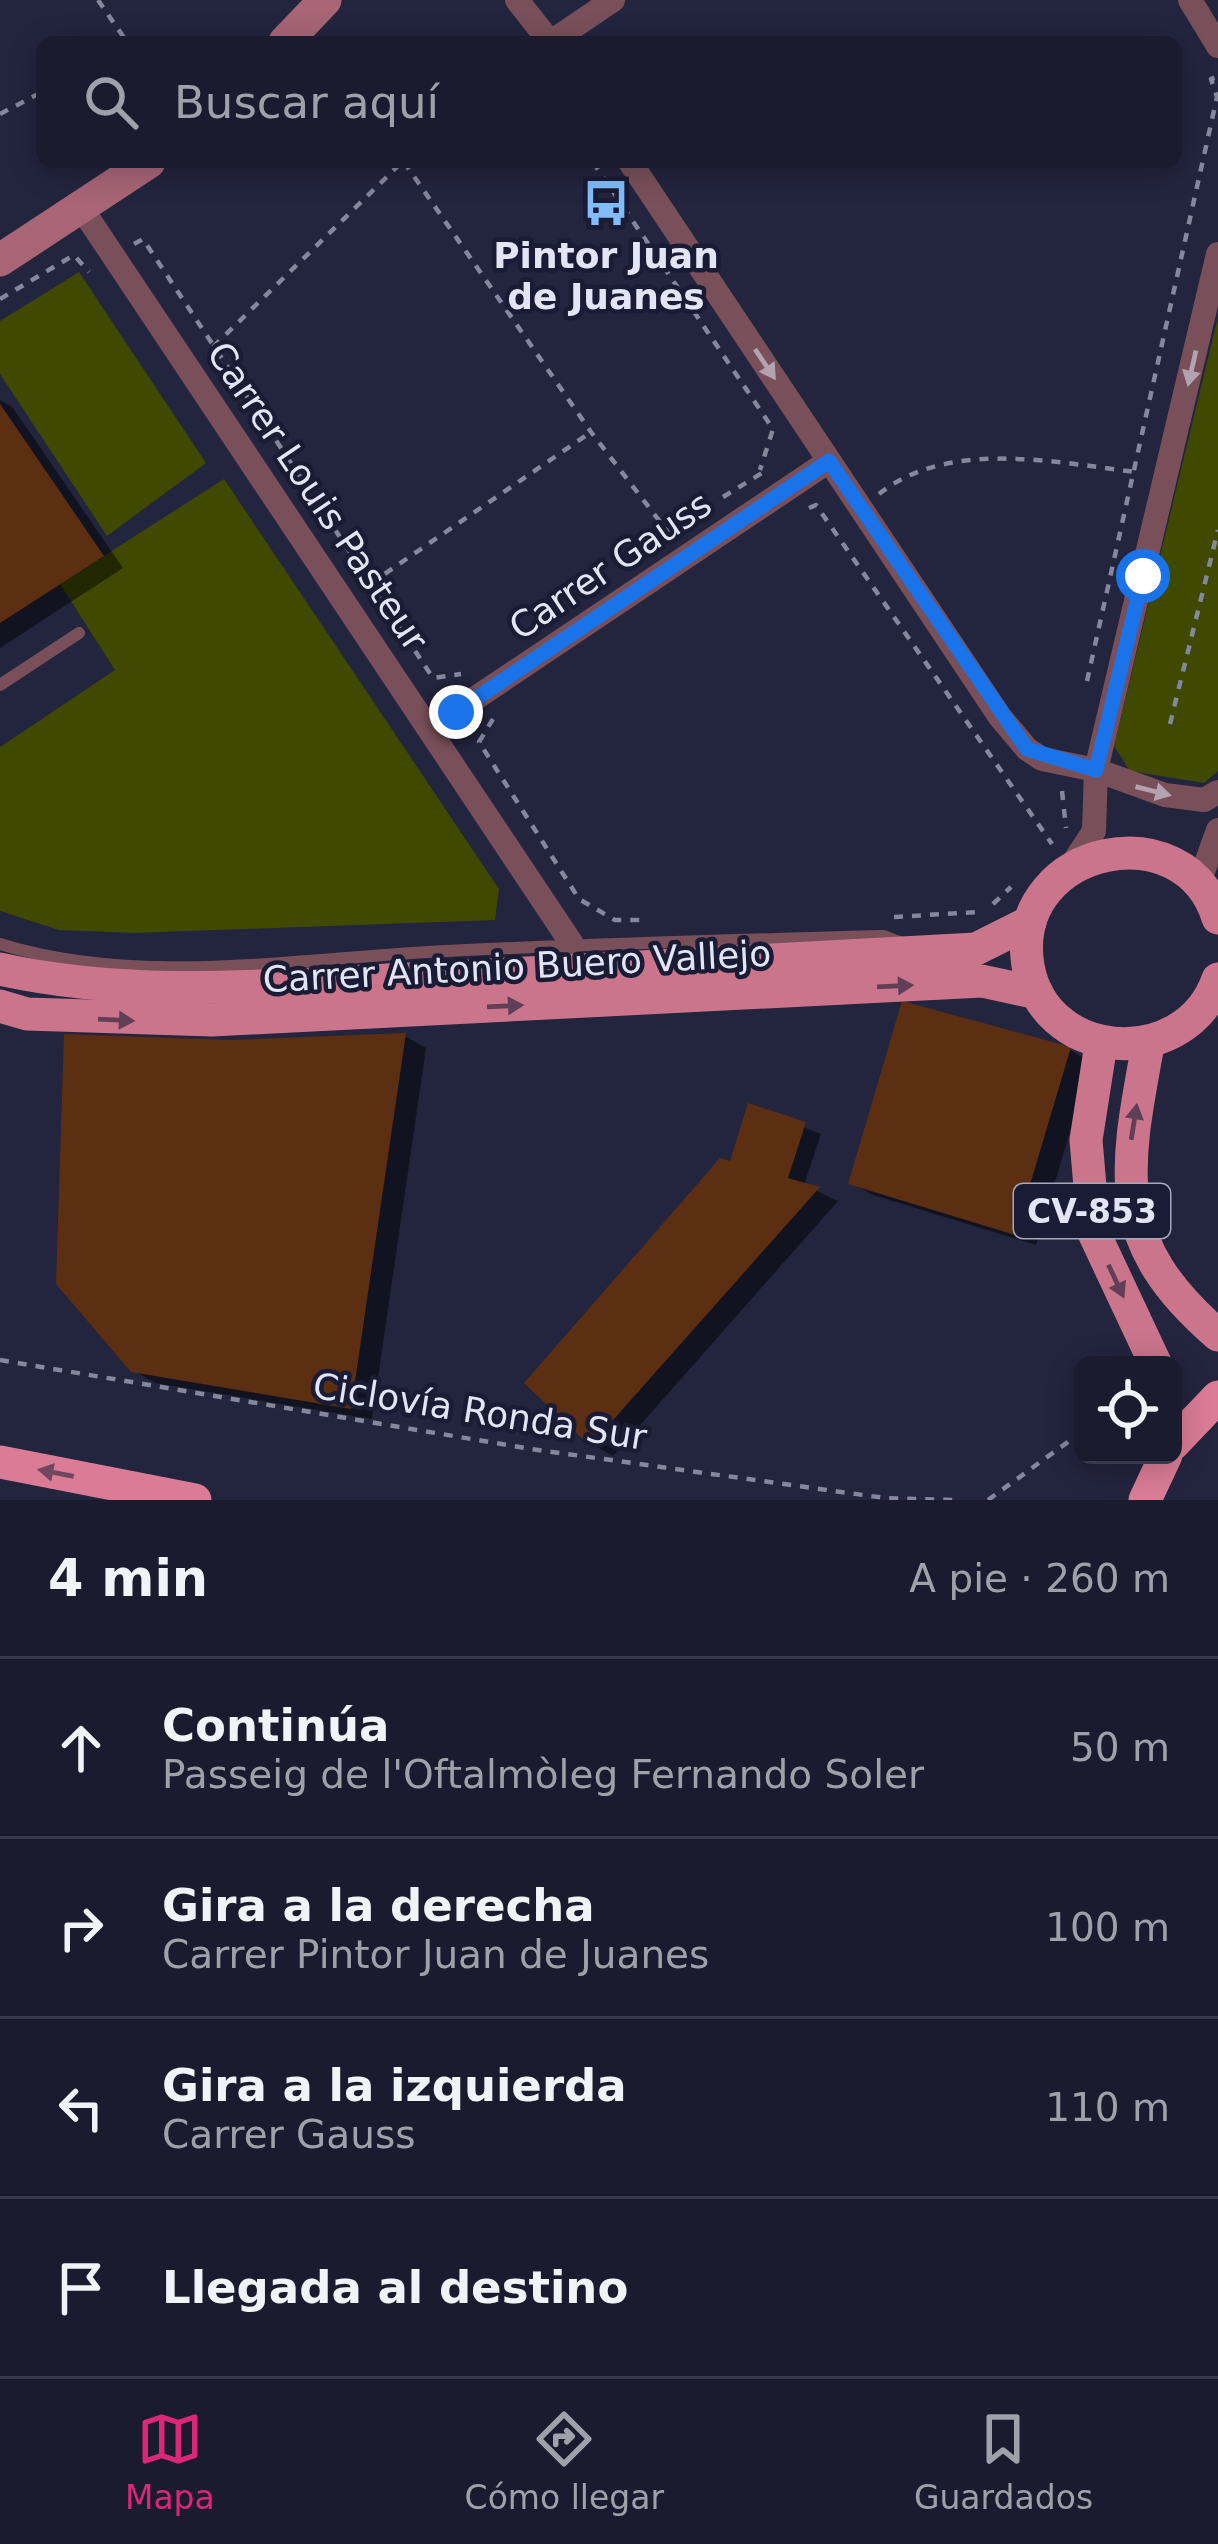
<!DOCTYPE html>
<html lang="es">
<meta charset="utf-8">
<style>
:root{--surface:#1a1b2e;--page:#27283a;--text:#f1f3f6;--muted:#9fa1aa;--line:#38394a;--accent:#db2777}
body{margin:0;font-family:"DejaVu Sans",sans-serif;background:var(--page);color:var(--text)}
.controls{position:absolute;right:36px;bottom:36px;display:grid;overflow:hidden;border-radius:18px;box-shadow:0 6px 30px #0003}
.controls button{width:108px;height:108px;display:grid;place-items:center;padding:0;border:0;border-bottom:3px solid var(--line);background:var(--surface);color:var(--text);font:60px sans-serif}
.stop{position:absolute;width:36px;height:36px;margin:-27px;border:9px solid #1a73e8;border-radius:50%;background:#fff}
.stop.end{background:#1a73e8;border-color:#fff;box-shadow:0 3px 12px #0008}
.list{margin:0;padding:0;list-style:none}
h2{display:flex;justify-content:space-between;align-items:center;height:156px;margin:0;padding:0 48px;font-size:51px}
h2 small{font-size:39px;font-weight:400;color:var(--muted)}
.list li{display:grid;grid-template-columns:78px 1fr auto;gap:36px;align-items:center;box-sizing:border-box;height:180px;padding:0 48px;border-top:3px solid var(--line)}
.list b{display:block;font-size:45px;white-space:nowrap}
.list p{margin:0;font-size:39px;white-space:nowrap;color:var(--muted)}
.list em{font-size:39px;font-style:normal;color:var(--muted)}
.icon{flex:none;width:66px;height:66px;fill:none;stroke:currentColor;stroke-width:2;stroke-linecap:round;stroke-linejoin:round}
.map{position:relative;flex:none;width:1218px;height:1500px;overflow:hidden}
.search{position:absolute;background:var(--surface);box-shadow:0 6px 30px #0003;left:36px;right:36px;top:36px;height:132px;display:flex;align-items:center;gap:30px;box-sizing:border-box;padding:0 42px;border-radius:18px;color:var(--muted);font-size:45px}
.sheet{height:876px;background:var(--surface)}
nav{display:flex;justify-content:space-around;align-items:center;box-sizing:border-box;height:168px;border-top:3px solid var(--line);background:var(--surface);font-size:33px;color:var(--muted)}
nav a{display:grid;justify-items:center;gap:6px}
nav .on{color:var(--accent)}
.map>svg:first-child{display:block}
.green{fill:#3f4a00}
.shadow{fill:#0007}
.building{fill:#5c2f13}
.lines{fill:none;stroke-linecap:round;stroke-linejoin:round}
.path{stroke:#85879d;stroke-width:4.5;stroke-dasharray:9 9;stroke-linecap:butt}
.service{stroke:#79505a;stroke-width:12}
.minor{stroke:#79505a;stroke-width:24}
.secondary{stroke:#a76576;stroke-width:33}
.primary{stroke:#ca758c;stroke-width:33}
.trunk{stroke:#da7c96;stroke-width:33}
.oneway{fill:#b3a2b0}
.oneway2{fill:#603f57}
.oneway3{fill:#704760}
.route{stroke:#1a73e8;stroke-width:15}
.labels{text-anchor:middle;stroke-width:9;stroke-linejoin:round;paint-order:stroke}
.shield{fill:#1a1b34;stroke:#a7a8bc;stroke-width:3}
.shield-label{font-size:33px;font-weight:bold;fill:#e3e5f7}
.poi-label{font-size:36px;font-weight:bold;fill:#e3e5f7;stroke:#1a1b34}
.street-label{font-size:36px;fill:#e3e5f7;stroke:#1a1b34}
</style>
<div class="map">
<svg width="1218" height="1500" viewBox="0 0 1218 1500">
<rect width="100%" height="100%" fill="#23243e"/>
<g class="green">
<polygon points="79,272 206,463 107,536 0,374 0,321"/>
<polygon points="1218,317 1218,771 1204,783 1130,771 1114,746"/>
<polygon points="224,479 499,889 495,920 134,933 59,930 0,911 0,747 115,670 60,584"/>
</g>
<g class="shadow">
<polygon points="0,400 13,408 123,568 0,648"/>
<polygon points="904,1005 1070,1050 1091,1062 1036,1245 873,1195 852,1183"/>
<polygon points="405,1036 426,1048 372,1419 155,1383 133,1370 230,1043"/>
<polygon points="750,1107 821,1134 804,1185 838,1201 613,1456 592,1444 528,1383 732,1164"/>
</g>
<g class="building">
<polygon points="0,404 104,556 0,623"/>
<polygon points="902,1001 1071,1047 1015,1235 848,1184"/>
<polygon points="406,1033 351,1409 131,1372 56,1284 64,1034 230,1040"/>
<polygon points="748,1103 806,1122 788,1178 820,1187 590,1446 524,1383 720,1158 730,1161"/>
</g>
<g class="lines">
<g class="path">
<polyline points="98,0 127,42"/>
<polyline points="0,114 42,92"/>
<polyline points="404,162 591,432 671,536"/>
<polyline points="593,162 773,429 760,470"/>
<polyline points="134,244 143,239 433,678 461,674"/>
<polyline points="0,299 74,255 89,272"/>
<polyline points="213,347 402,162"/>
<path d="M879,494C947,439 1055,462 1135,472"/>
<polyline points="723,497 762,473"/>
<polyline points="809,508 816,505 1052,844"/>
<polyline points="370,584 591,432"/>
<polyline points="1087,681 1217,97 1211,79 1218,77"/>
<polyline points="493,719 479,742 579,899 615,920 643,920"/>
<polyline points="1170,724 1218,530"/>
<polyline points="1062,791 1066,828"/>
<polyline points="993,904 1011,887"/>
<polyline points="894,917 978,912"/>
<polyline points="0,1360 531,1449 885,1498 953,1500"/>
<polyline points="988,1500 1083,1431"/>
</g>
<g class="service">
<polyline points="0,685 79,633"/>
<path d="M0,944C135,986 289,960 427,952C579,944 732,940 884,936L902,943"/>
</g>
<g class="minor">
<polyline points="517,0 550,42"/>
<polyline points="1190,0 1218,46"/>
<polyline points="551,42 613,0"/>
<polyline points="630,162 1000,717 1027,749 1042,759 1096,770 1165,795 1204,800 1218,792"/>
<polyline points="82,209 572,944"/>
<polyline points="431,728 829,461"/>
<polyline points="1071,866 1094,831 1096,770 1218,254"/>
<polyline points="1199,883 1218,830"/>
</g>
<g class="secondary">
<polyline points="285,42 325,0"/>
<polyline points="0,260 149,162"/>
</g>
<g class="primary">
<path d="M1218,918C1185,810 1016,846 1027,958C1037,1062 1185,1074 1218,979"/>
<path d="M0,969C135,999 273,985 410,979C599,970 788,959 976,949L1030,922"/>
<polyline points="0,1006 27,1014 212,1020 982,981 1037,993"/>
<polyline points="1101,1044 1086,1140 1094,1233 1156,1365"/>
<path d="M1148,1045C1124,1174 1110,1242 1218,1335"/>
</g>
<g class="trunk">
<polyline points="1173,1444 1218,1397"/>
<polyline points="0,1462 195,1500"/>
<polyline points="1145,1500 1166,1455"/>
</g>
</g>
<defs><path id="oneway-solid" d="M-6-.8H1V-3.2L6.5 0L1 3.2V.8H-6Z" transform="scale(3)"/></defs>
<g class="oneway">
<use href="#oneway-solid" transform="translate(765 364) rotate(56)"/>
<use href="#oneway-solid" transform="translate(1192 368) rotate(103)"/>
<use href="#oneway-solid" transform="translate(1153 791) rotate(14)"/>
</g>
<g class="oneway2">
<use href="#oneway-solid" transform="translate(895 986) rotate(-3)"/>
<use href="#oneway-solid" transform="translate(505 1006) rotate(-3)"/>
<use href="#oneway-solid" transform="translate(116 1020) rotate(3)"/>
<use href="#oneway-solid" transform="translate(1134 1122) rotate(-81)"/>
<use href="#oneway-solid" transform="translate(1116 1281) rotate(65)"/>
</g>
<use class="oneway3" href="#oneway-solid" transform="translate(56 1473) rotate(-169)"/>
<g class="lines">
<polyline class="route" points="456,712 829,461 1027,749 1096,770 1143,576"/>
</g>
<defs>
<symbol id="bus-bare" viewBox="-9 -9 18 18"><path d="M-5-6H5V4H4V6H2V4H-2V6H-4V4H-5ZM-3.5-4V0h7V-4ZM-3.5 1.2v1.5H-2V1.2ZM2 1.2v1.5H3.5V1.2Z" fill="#80bdfa" stroke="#1a1b34" stroke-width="2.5" paint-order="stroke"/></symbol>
</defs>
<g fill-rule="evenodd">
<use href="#bus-bare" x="573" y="170" width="66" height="66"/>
</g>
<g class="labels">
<rect class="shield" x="1014" y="1184" width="156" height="54" rx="9"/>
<g class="shield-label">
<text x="1092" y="1223">CV-853</text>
</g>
<g class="poi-label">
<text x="606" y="268">Pintor Juan<tspan x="606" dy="41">de Juanes</tspan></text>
</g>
<g class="street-label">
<text transform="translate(318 496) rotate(56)" y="13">Carrer Louis Pasteur</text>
<text transform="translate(610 565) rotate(-34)" y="13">Carrer Gauss</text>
<text transform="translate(517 966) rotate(-3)" y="13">Carrer Antonio Buero Vallejo</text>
<text transform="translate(480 1411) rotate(9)" y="13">Ciclovía Ronda Sur</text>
</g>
</g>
</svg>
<div class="controls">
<button><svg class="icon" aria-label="locate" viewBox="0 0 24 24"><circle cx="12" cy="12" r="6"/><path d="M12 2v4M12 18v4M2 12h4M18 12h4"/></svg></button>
</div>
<div class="stop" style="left:1143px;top:576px"></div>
<div class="stop end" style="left:456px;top:712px"></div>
<div class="search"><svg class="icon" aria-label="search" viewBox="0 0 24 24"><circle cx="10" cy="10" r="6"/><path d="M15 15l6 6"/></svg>Buscar aquí</div>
</div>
<section class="sheet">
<h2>4 min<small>A pie · 260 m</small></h2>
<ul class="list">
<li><svg class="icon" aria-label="ahead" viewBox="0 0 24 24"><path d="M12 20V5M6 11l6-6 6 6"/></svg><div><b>Continúa</b><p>Passeig de l'Oftalmòleg Fernando Soler</p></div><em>50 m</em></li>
<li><svg class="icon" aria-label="right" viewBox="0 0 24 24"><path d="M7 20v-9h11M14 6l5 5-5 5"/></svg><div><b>Gira a la derecha</b><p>Carrer Pintor Juan de Juanes</p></div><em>100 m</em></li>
<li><svg class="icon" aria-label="left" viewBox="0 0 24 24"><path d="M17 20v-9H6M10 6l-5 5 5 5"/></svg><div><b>Gira a la izquierda</b><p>Carrer Gauss</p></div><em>110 m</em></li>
<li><svg class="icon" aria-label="arrive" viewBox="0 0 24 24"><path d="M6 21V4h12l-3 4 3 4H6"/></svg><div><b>Llegada al destino</b></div></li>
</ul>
</section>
<nav>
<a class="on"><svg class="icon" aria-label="map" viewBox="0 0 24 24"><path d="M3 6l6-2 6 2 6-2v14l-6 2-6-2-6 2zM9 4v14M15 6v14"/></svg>Mapa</a>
<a><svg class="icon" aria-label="directions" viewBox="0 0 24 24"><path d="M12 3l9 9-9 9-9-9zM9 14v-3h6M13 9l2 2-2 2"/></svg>Cómo llegar</a>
<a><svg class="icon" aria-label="saved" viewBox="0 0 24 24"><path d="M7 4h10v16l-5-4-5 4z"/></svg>Guardados</a>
</nav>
